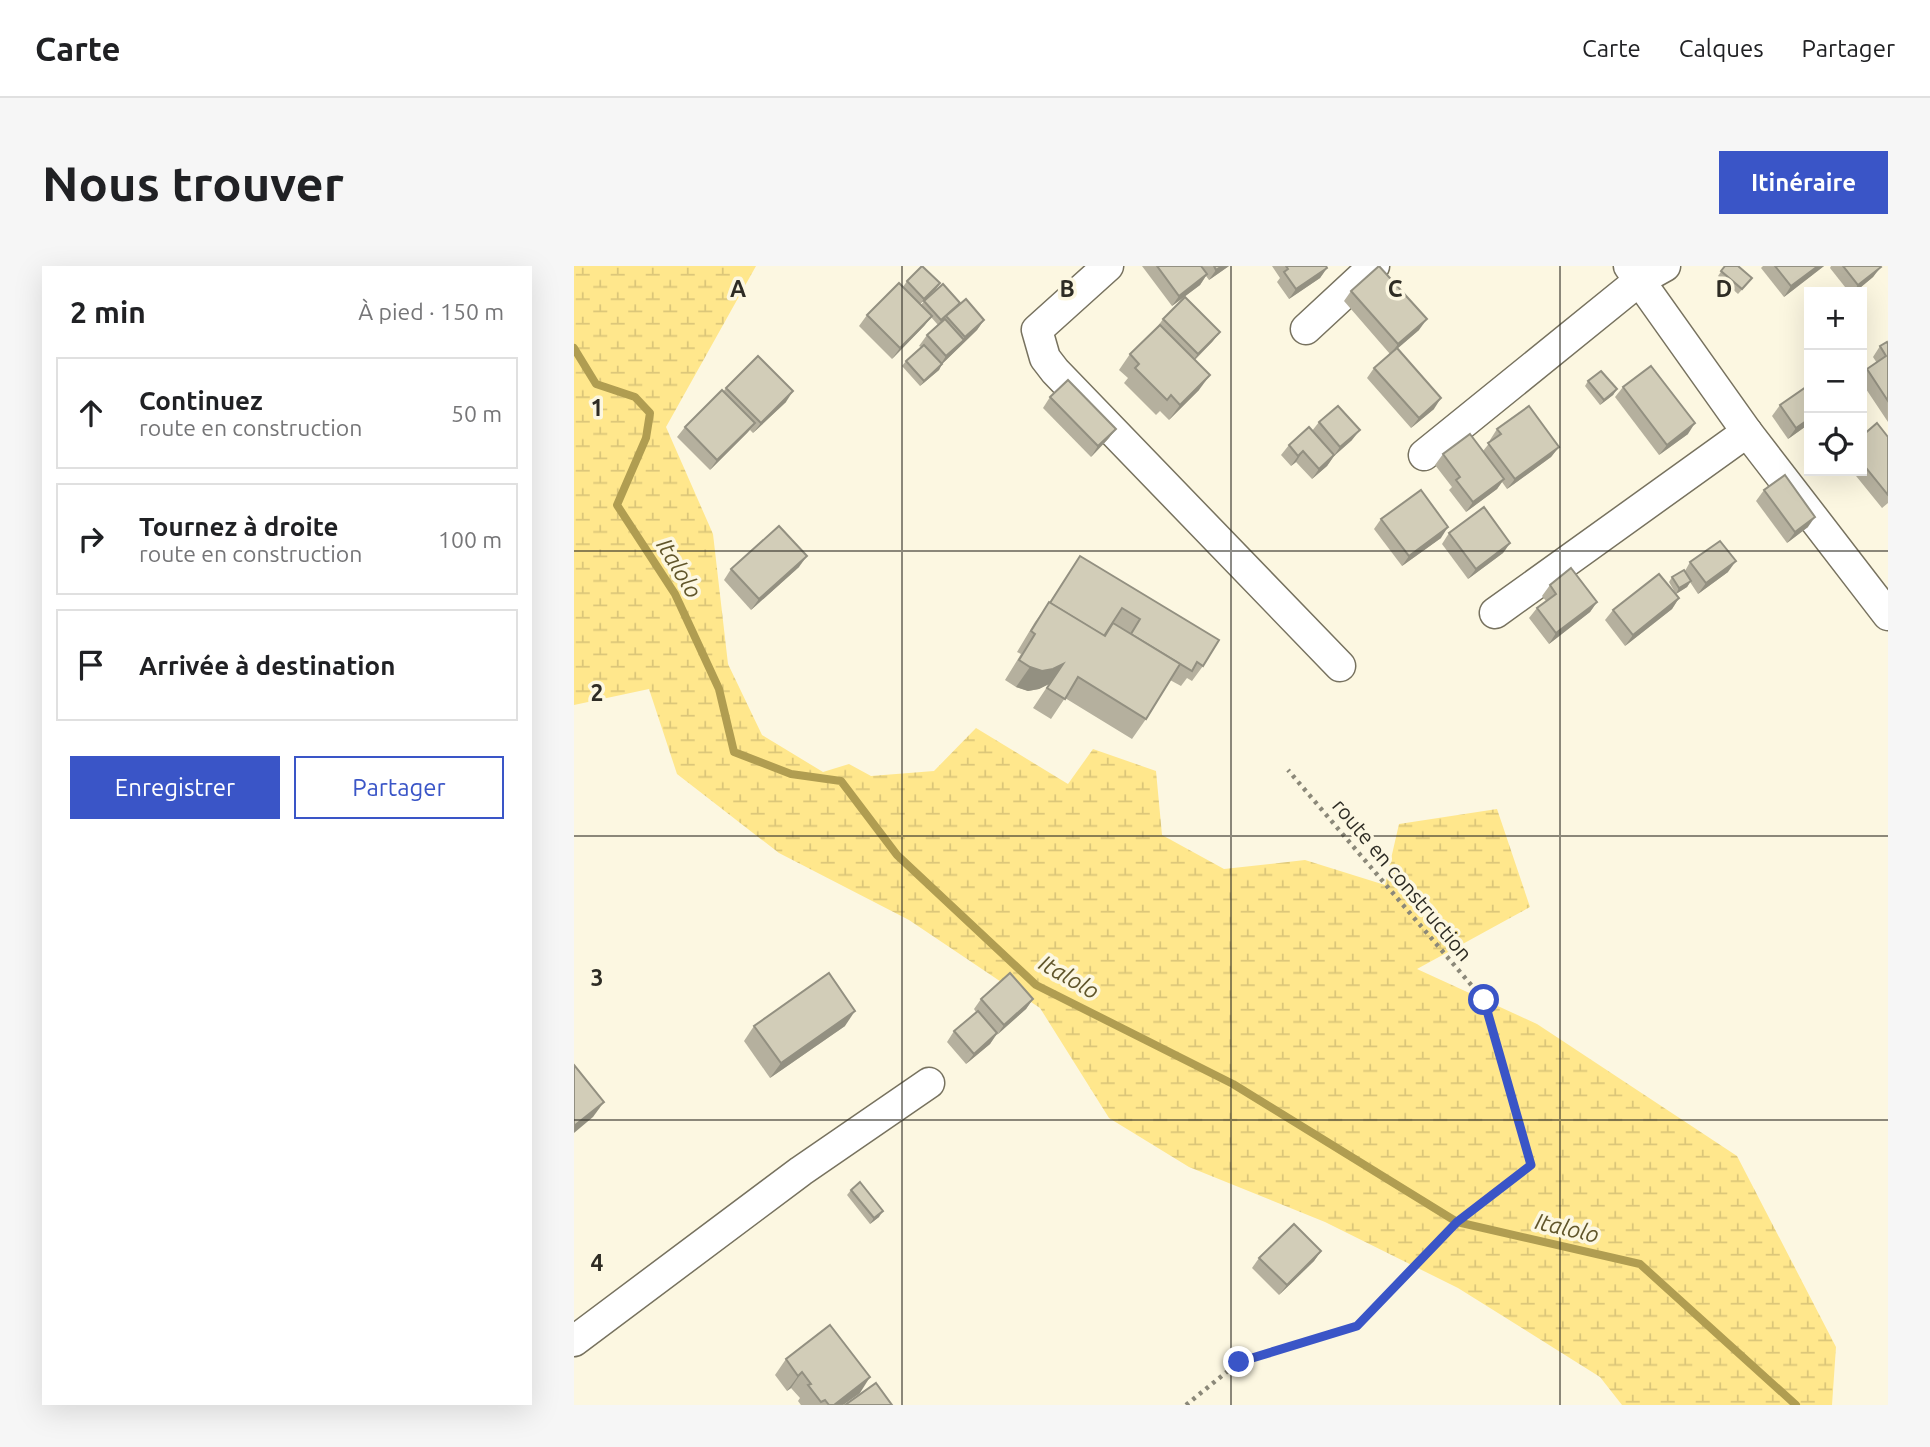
<!DOCTYPE html>
<html lang="fr">
<meta charset="utf-8">
<style>
:root{--surface:#fff;--page:#f6f6f6;--text:#202124;--muted:#757577;--line:#e0e0e0;--accent:#3a55c7}
body{margin:0;font-family:Ubuntu,sans-serif;background:var(--page);color:var(--text)}
.controls{position:absolute;right:21px;top:21px;display:grid;overflow:hidden;border-radius:0px;box-shadow:0 7px 28px #0002}
.controls button{width:63px;height:63px;display:grid;place-items:center;padding:0;border:0;border-bottom:2px solid var(--line);background:var(--surface);color:var(--text);font:35px sans-serif}
.stop{position:absolute;width:21px;height:21px;margin:-16px;border:5px solid #3a55c7;border-radius:50%;background:#fff}
.stop.end{background:#3a55c7;border-color:#fff;box-shadow:0 2px 7px #0008}
.list{margin:0;padding:0;list-style:none}
h2{display:flex;justify-content:space-between;align-items:center;height:91px;margin:0;padding:0 28px;font-size:30px}
h2 small{font-size:23px;font-weight:400;color:var(--muted)}
.list li{display:grid;grid-template-columns:46px 1fr auto;gap:21px;align-items:center;box-sizing:border-box;height:112px;margin:0 14px 14px;padding:0 14px;border:2px solid var(--line);border-radius:0px}
.list b{display:block;font-size:26px;white-space:nowrap}
.list p{margin:0;font-size:23px;white-space:nowrap;color:var(--muted)}
.list em{font-size:23px;font-style:normal;color:var(--muted)}
.actions{display:flex;gap:14px;padding:21px 28px}
.actions a{flex:1;padding:16px 0;border:2px solid var(--accent);border-radius:0px;text-align:center;font-size:24px;color:var(--accent)}
.actions .main{background:var(--accent);color:#fff}
.icon{flex:none;width:38px;height:38px;fill:none;stroke:currentColor;stroke-width:2;stroke-linecap:round;stroke-linejoin:round}
.map{position:relative;flex:none;width:1314px;height:1139px;overflow:hidden;border-radius:0px}
header{display:flex;align-items:center;gap:42px;box-sizing:border-box;height:98px;padding:0 35px;background:var(--surface);border-bottom:2px solid var(--line)}
header strong{font-size:33px}
nav{display:flex;gap:38px;margin-inline-start:auto;font-size:24px}
.intro{display:flex;align-items:center;justify-content:space-between;box-sizing:border-box;height:168px;padding:0 42px}
h1{margin:0;font-size:49px}
.button{padding:18px 32px;border-radius:0px;background:var(--accent);color:#fff;font-size:24px;font-weight:700}
main{display:flex;gap:42px;padding:0 42px}
aside{flex:1;background:var(--surface);border-radius:0px;box-shadow:0 7px 28px #0002}
.map>svg:first-child{display:block}
.wetland{fill:url(#wetland-marsh)}
.lines{fill:none;stroke-linecap:round;stroke-linejoin:round}
.stream{stroke:#b09d51;stroke-width:8}
.street-casing{stroke:#77725f;stroke-width:33}
.path{stroke:#8b8879;stroke-width:4.5;stroke-dasharray:3.5 5;stroke-linecap:butt}
.street{stroke:#fff;stroke-width:30}
.wall{fill:#b5b09e}
.shaded-wall{fill:#939081}
.building{fill:#d2cdb8;stroke:#939081;stroke-width:2}
.route{stroke:#3a55c7;stroke-width:9}
.grid{fill:none;stroke:#2e2c24;stroke-width:2;stroke-opacity:0.55}
.labels{text-anchor:middle;stroke-width:7;stroke-linejoin:round;paint-order:stroke}
.street-label{font-size:21px;fill:#2e2c24;stroke:#fcf7e1}
.water-label{font-size:23px;font-style:italic;fill:#61562b;stroke:#fcf7e1}
.grid-label{font-size:23px;text-anchor:middle;font-weight:bold;fill:#2e2c24;stroke:#fcf7e1;stroke-width:7;stroke-linejoin:round;paint-order:stroke}
</style>
<header>
<strong>Carte</strong>
<nav><a>Carte</a><a>Calques</a><a>Partager</a></nav>
</header>
<div class="intro"><h1>Nous trouver</h1><a class="button">Itinéraire</a></div>
<main>
<aside>
<h2>2 min<small>À pied · 150 m</small></h2>
<ul class="list">
<li><svg class="icon" aria-label="ahead" viewBox="0 0 24 24"><path d="M12 20V5M6 11l6-6 6 6"/></svg><div><b>Continuez</b><p>route en construction</p></div><em>50 m</em></li>
<li><svg class="icon" aria-label="right" viewBox="0 0 24 24"><path d="M7 20v-9h11M14 6l5 5-5 5"/></svg><div><b>Tournez à droite</b><p>route en construction</p></div><em>100 m</em></li>
<li><svg class="icon" aria-label="arrive" viewBox="0 0 24 24"><path d="M6 21V4h12l-3 4 3 4H6"/></svg><div><b>Arrivée à destination</b></div></li>
</ul>
<div class="actions"><a class="main">Enregistrer</a><a>Partager</a></div>
</aside>
<div class="map">
<svg width="1314" height="1139" viewBox="0 0 1314 1139">
<defs>
<pattern id="wetland-marsh" width="20" height="14" patternUnits="userSpaceOnUse" patternTransform="scale(1.75)"><rect width="20" height="14" fill="#ffe78c"/><path d="M1 5h8M5 5V1M11 12h8M15 12V8" fill="none" stroke="#dbc679"/></pattern>
</defs>
<rect width="100%" height="100%" fill="#fcf7e1"/>
<polygon class="wetland" points="0,0 182,0 92,161 139,268 154,398 188,469 249,506 275,498 297,510 360,505 402,462 494,518 519,483 582,505 588,569 650,603 731,594 811,619 825,558 923,543 956,641 843,703 963,758 1163,890 1262,1081 1258,1139 1048,1139 1026,1111 884,1022 751,956 615,901 535,852 466,742 335,654 205,587 103,508 75,423 0,439"/>
<g class="lines">
<polyline class="stream" points="0,82 22,118 61,131 76,147 72,172 43,239 101,328 145,423 160,486 217,508 267,515 323,589 462,719 659,818 883,956 1066,998 1222,1139"/>
<defs>
<g id="street">
<polyline points="534,0 463,64 471,92 481,105 766,400"/>
<polyline points="1055,0 1173,166 1314,349"/>
<polyline points="732,63 800,0"/>
<polyline points="850,189 1066,14 1091,0"/>
<polyline points="921,347 1173,166"/>
<polyline points="0,1075 227,905 355,817"/>
</g>
</defs>
<use href="#street" class="street-casing"/>
<polyline class="path" points="612,1139 665,1096 783,1060 883,956 957,899 910,734 714,504"/>
<use href="#street" class="street"/>
</g>
<g class="wall">
<polygon points="568,0 655,0 635,14 632,10 626,19 598,40"/>
<polygon points="698,0 752,0 753,2 746,12 715,33 703,16 706,12"/>
<polygon points="1151,0 1174,17 1164,28 1144,10"/>
<polygon points="1189,0 1250,0 1210,31 1187,2"/>
<polygon points="1257,0 1306,0 1299,11 1281,26 1275,26 1256,2"/>
<polygon points="333,15 362,23 346,38 329,21"/>
<polygon points="777,25 845,64 823,83 860,143 837,162 793,112 800,102 816,88 770,35"/>
<polygon points="350,35 386,37 410,54 403,64 368,98 365,104 346,120 328,100 332,95 347,81 345,80 353,69 364,59 357,51 350,60 318,93 285,60 293,49 347,39"/>
<polygon points="589,53 646,66 638,76 621,94 625,124 595,154 586,145 582,149 550,117 554,112 545,104 556,88 584,60"/>
<polygon points="1314,78 1314,156 1288,117 1288,110 1293,103 1303,97 1299,91 1306,80"/>
<polygon points="1014,115 1043,123 1039,129 1026,139 1011,120"/>
<polygon points="1049,121 1114,168 1085,189 1041,131"/>
<polygon points="152,122 212,136 179,167 176,164 136,204 103,171 111,161 149,126"/>
<polygon points="476,131 542,163 534,173 517,191 469,142"/>
<polygon points="1206,139 1235,158 1214,173 1198,150"/>
<polygon points="745,156 778,174 760,190 753,200 738,213 722,196 717,200 707,189 715,179 738,165"/>
<polygon points="923,163 985,181 977,191 933,223 928,216 923,223 892,246 875,224 878,221 861,199 869,188 909,185 917,175 916,174"/>
<polygon points="1288,170 1314,171 1314,237 1308,242 1278,205 1288,205"/>
<polygon points="1190,224 1234,261 1213,277 1182,235"/>
<polygon points="807,253 867,272 828,300 800,263"/>
<polygon points="875,267 936,277 929,287 894,313 868,278"/>
<polygon points="506,290 629,400 618,415 613,412 607,420 596,414 572,453 558,473 491,432 477,453 459,442 475,418 465,423 454,425 442,421 431,414 447,388 443,386 461,356 476,336"/>
<polygon points="1116,296 1154,306 1124,328 1116,316 1113,321 1102,328 1095,316 1098,311 1111,305"/>
<polygon points="225,301 177,344 150,314 157,303"/>
<polygon points="976,319 1023,336 1016,346 975,378 955,352 963,342 972,335 968,330"/>
<polygon points="1105,332 1098,343 1051,380 1031,354 1039,344"/>
<polygon points="407,733 459,733 452,743 423,768 416,778 392,798 373,776 380,765 402,746 400,743"/>
<polygon points="180,760 271,760 196,812 170,775"/>
<polygon points="277,924 305,951 296,958 273,929"/>
<polygon points="747,985 740,995 705,1029 678,1002 685,992"/>
<polygon points="212,1093 286,1127 269,1139 227,1139 224,1135 226,1132 217,1122 213,1125 201,1109"/>
</g>
<g class="shaded-wall">
<polygon points="648,0 655,0 635,14 642,4"/>
<polygon points="1244,0 1250,0 1210,31 1217,20"/>
<polygon points="1307,1 1299,11 1281,26 1279,26 1284,19"/>
<polygon points="753,2 746,12 715,33 722,23"/>
<polygon points="633,8 626,19 598,40 605,30"/>
<polygon points="366,17 362,23 346,38 350,33"/>
<polygon points="358,50 350,60 318,93 326,82"/>
<polygon points="853,53 845,64 817,88 824,78"/>
<polygon points="410,54 403,64 365,101 372,90 387,77 391,71"/>
<polygon points="646,66 638,76 616,98 624,88"/>
<polygon points="368,98 365,104 346,120 350,115"/>
<polygon points="636,109 625,124 595,154 606,139"/>
<polygon points="1043,123 1039,129 1026,139 1030,134"/>
<polygon points="219,125 212,136 179,167 187,157"/>
<polygon points="867,132 860,143 837,162 845,152"/>
<polygon points="1235,153 1235,158 1214,173 1222,162"/>
<polygon points="181,157 173,167 136,204 143,194"/>
<polygon points="1121,157 1114,168 1085,189 1093,179"/>
<polygon points="542,163 534,173 517,191 524,180"/>
<polygon points="786,164 778,174 760,190 753,200 738,213 745,203 759,191 766,181"/>
<polygon points="985,181 977,191 933,223 941,213"/>
<polygon points="729,185 722,196 717,200 724,190"/>
<polygon points="930,213 923,223 892,246 899,236"/>
<polygon points="1241,251 1234,261 1213,277 1221,266"/>
<polygon points="874,261 867,272 828,300 835,290"/>
<polygon points="936,277 929,287 894,313 902,303"/>
<polygon points="233,290 225,301 177,344 185,333"/>
<polygon points="1162,295 1154,306 1124,328 1132,317"/>
<polygon points="1117,315 1113,321 1102,328 1105,322"/>
<polygon points="1105,332 1098,343 1051,380 1059,369"/>
<polygon points="1023,336 1016,346 975,378 982,367"/>
<polygon points="489,398 475,418 465,423 454,425 442,421 456,401"/>
<polygon points="459,733 452,743 423,769 430,759"/>
<polygon points="281,745 271,760 196,812 207,797"/>
<polygon points="423,767 416,778 392,798 400,788"/>
<polygon points="30,836 19,851 0,867 0,860"/>
<polygon points="309,945 305,951 296,958 300,952"/>
<polygon points="747,985 740,995 705,1029 713,1019"/>
<polygon points="228,1106 217,1122 213,1125 224,1110"/>
<polygon points="296,1111 286,1127 269,1139 260,1139"/>
</g>
<g class="building">
<polygon points="348,0 366,17 350,33 333,15"/>
<polygon points="583,0 627,0 633,8 605,30"/>
<polygon points="640,0 648,0 642,4"/>
<polygon points="712,0 752,0 753,2 722,23 710,6 714,3"/>
<polygon points="805,0 853,53 824,78 777,25"/>
<polygon points="1151,0 1164,0 1178,12 1168,23 1147,5"/>
<polygon points="1201,0 1244,0 1217,20"/>
<polygon points="1269,0 1306,0 1307,1 1284,19"/>
<polygon points="325,17 358,50 326,82 293,49"/>
<polygon points="369,18 386,37 367,54 350,35"/>
<polygon points="611,31 646,66 624,88 589,53"/>
<polygon points="392,33 410,54 391,71 372,50"/>
<polygon points="371,53 390,74 372,90 353,69"/>
<polygon points="586,59 636,109 606,139 597,129 593,134 561,102 565,98 556,88"/>
<polygon points="1313,76 1314,78 1314,135 1293,103 1312,90 1306,80"/>
<polygon points="350,79 368,98 350,115 332,95"/>
<polygon points="823,82 867,132 845,152 800,102"/>
<polygon points="184,90 219,125 187,157 152,122"/>
<polygon points="1077,100 1121,157 1093,179 1049,121"/>
<polygon points="1027,105 1043,123 1030,134 1014,115"/>
<polygon points="494,114 542,163 524,180 476,131"/>
<polygon points="1235,119 1235,153 1222,162 1206,139"/>
<polygon points="148,124 181,157 143,194 111,161"/>
<polygon points="764,140 786,164 766,181 745,156"/>
<polygon points="955,140 985,181 941,213 914,177 927,168 923,163"/>
<polygon points="1303,157 1314,171 1314,229 1288,197 1288,170"/>
<polygon points="735,161 760,189 745,203 729,185 724,190 715,179"/>
<polygon points="896,168 930,213 899,236 882,214 886,211 869,188"/>
<polygon points="1211,209 1241,251 1221,266 1190,224"/>
<polygon points="847,224 874,261 835,290 807,253"/>
<polygon points="910,241 936,277 902,303 875,267"/>
<polygon points="205,260 233,290 185,333 157,303"/>
<polygon points="1146,275 1162,295 1132,317 1116,296"/>
<polygon points="506,290 645,374 629,400 623,396 618,405 557,368 566,353 548,342 530,370 476,337"/>
<polygon points="997,302 1023,336 982,367 963,342 982,328 976,319"/>
<polygon points="1110,304 1117,315 1105,322 1098,311"/>
<polygon points="1085,308 1105,332 1059,369 1039,344"/>
<polygon points="475,336 531,370 539,357 606,398 572,453 504,411 491,433 473,422 489,398 479,403 468,405 456,401 445,394 461,368 457,365"/>
<polygon points="255,707 281,745 207,797 180,760"/>
<polygon points="436,707 459,733 430,759 407,733"/>
<polygon points="404,745 423,767 400,788 380,765"/>
<polygon points="0,799 30,836 0,860"/>
<polygon points="286,916 309,945 300,952 277,924"/>
<polygon points="720,958 747,985 713,1019 685,992"/>
<polygon points="256,1059 296,1111 260,1139 255,1139 251,1134 247,1136 234,1119 237,1118 228,1106 224,1110 212,1093"/>
<polygon points="302,1117 318,1139 271,1139"/>
</g>
<g class="lines">
<polyline class="route" points="665,1096 783,1060 883,956 957,899 910,734"/>
</g>
<path class="grid" d="M328,0V1139M657,0V1139M986,0V1139M0,285H1314M0,570H1314M0,854H1314"/>
<g class="labels">
<g class="street-label">
<text transform="translate(828 614) rotate(50)" y="7">route en construction</text>
</g>
<g class="water-label">
<text transform="translate(105 302) rotate(59)" y="8">Italolo</text>
<text transform="translate(495 711) rotate(30)" y="8">Italolo</text>
<text transform="translate(993 962) rotate(13)" y="8">Italolo</text>
</g>
</g>
<g class="grid-label">
<text x="164" y="31">A</text>
<text x="493" y="31">B</text>
<text x="821" y="31">C</text>
<text x="1150" y="31">D</text>
<text x="23" y="150">1</text>
<text x="23" y="435">2</text>
<text x="23" y="720">3</text>
<text x="23" y="1005">4</text>
</g>
</svg>
<div class="controls">
<button>+</button>
<button>−</button>
<button><svg class="icon" aria-label="locate" viewBox="0 0 24 24"><circle cx="12" cy="12" r="6"/><path d="M12 2v4M12 18v4M2 12h4M18 12h4"/></svg></button>
</div>
<div class="stop" style="left:910px;top:734px"></div>
<div class="stop end" style="left:665px;top:1096px"></div>
</div>
</main>
